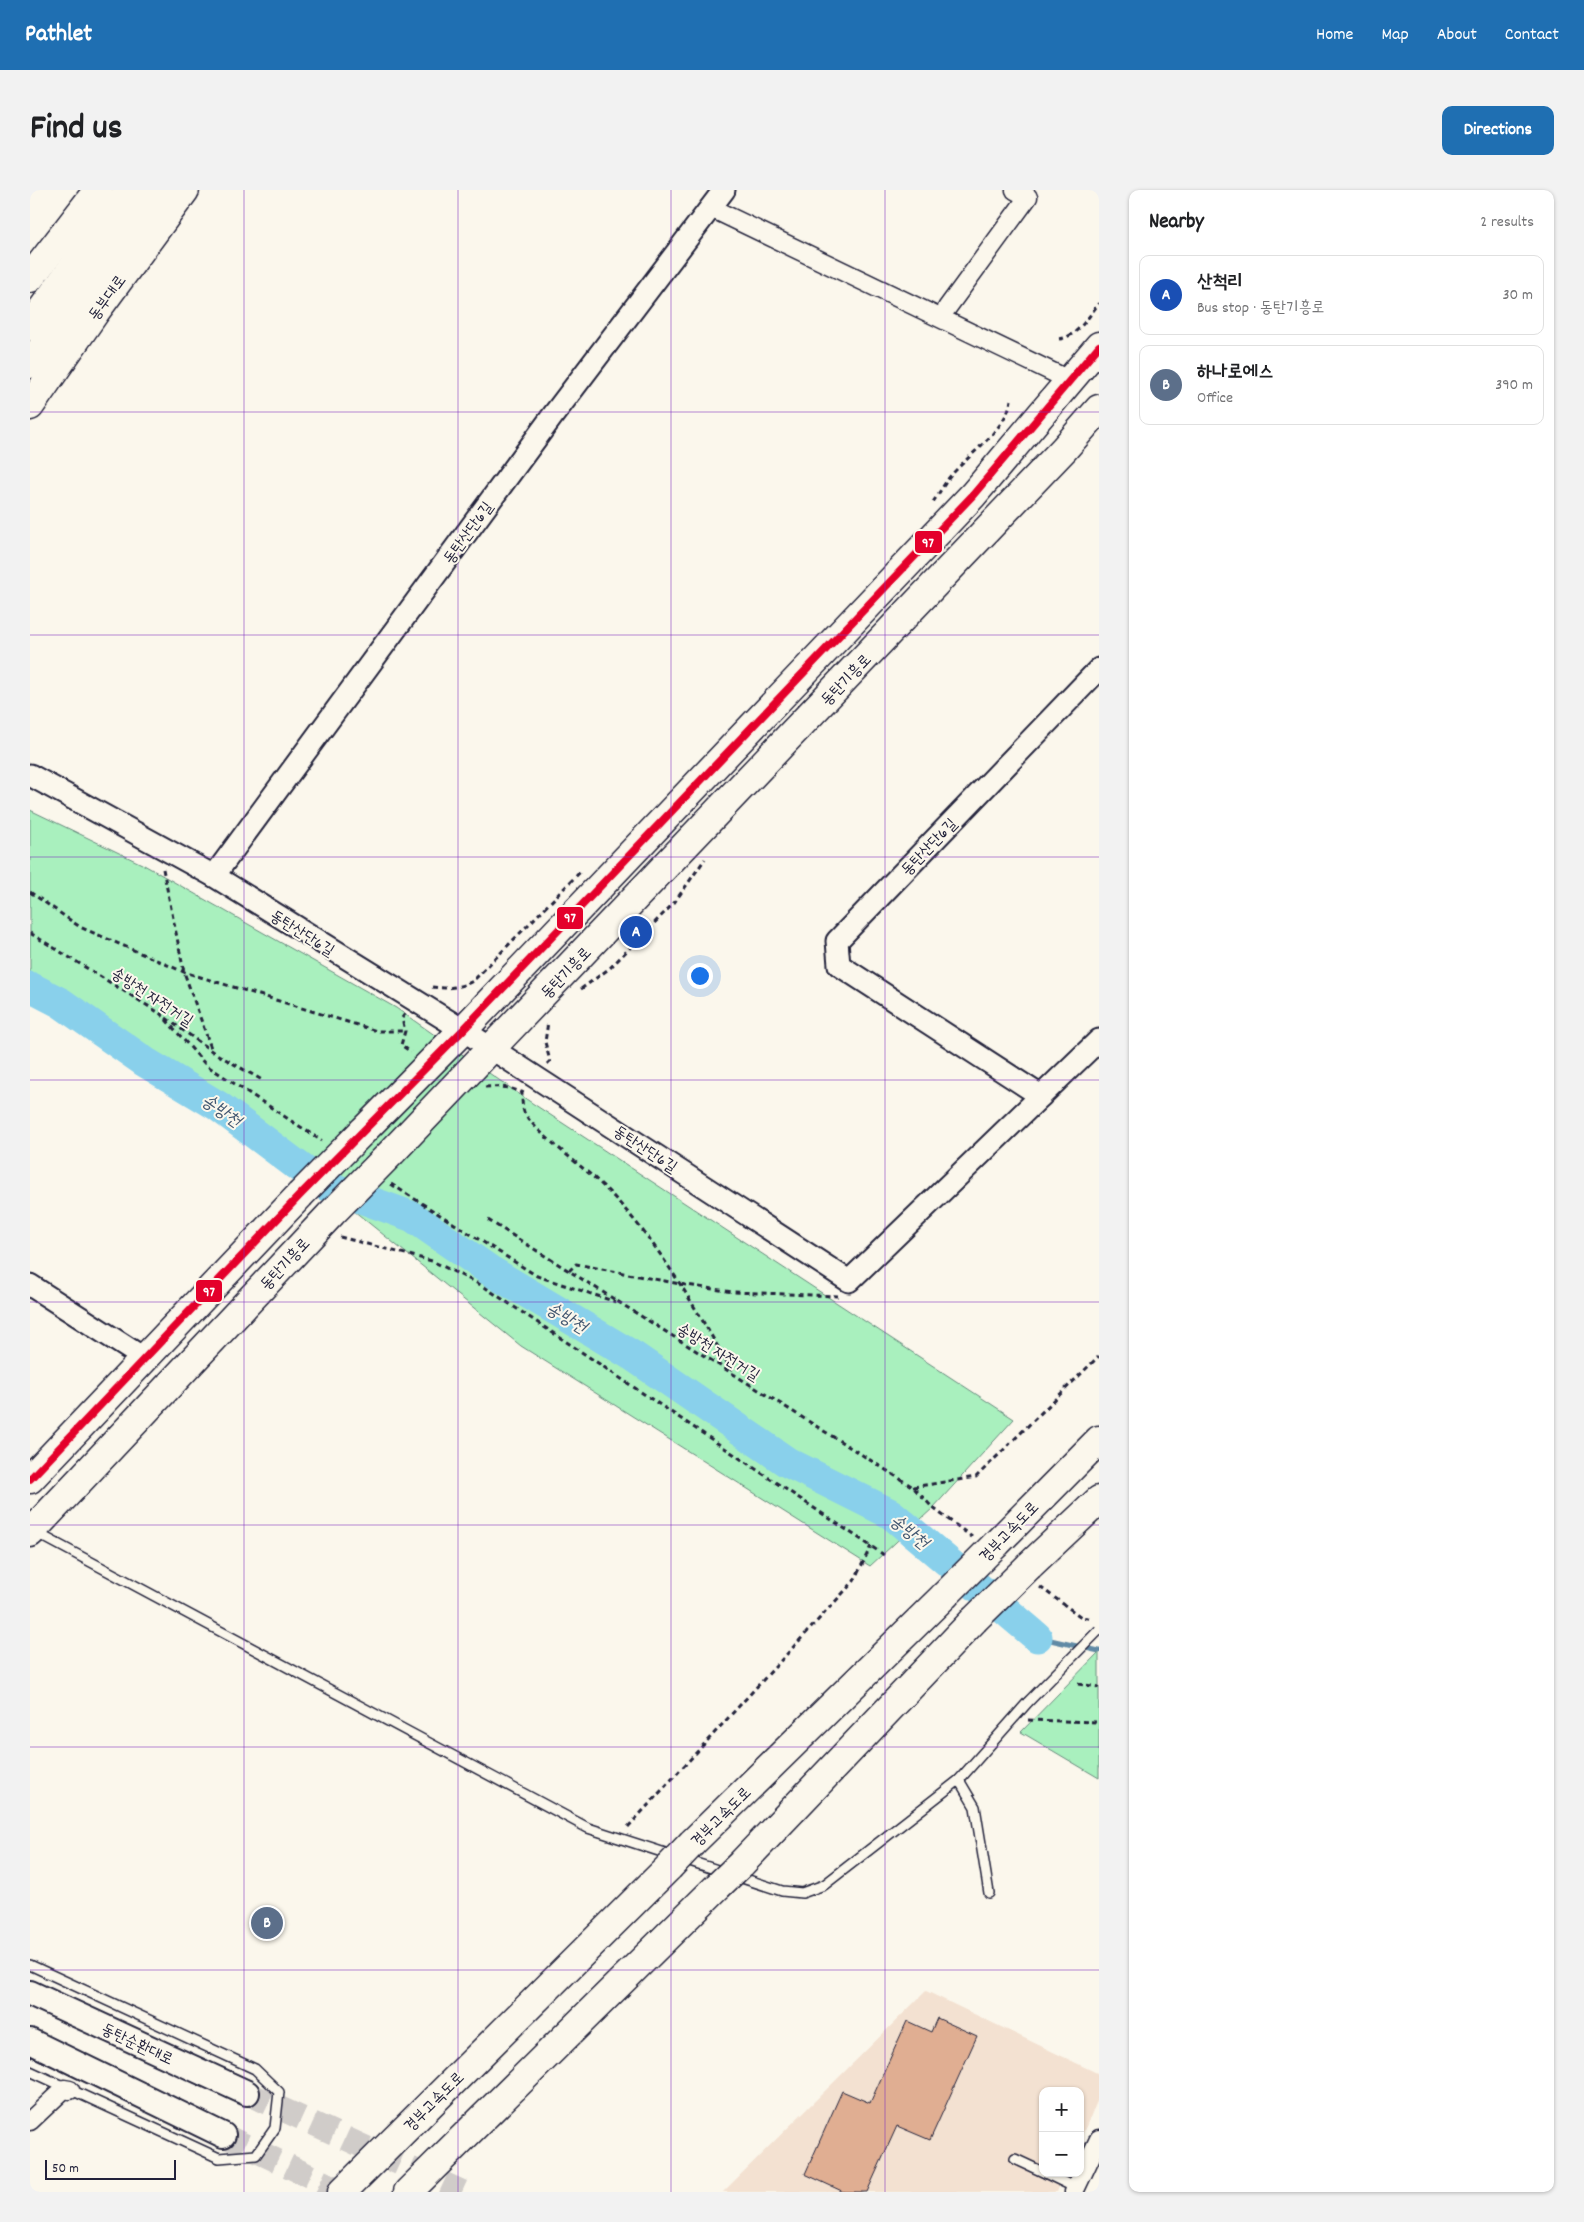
<!DOCTYPE html>
<meta charset="utf-8">
<style>
:root{--surface:#fff;--page:#f2f2f2;--text:#202124;--muted:#757577;--line:#e0e0e0;--accent:#1f6fb2}
body{margin:0;font-family:Dekko,"Poor Story",sans-serif;background:var(--page);color:var(--text)}
.controls{position:absolute;right:15px;bottom:15px;display:grid;overflow:hidden;border-radius:10px;box-shadow:0 1px 4px #0004}
.controls button{width:45px;height:45px;display:grid;place-items:center;padding:0;border:0;border-bottom:1px solid var(--line);background:var(--surface);color:var(--text);font:25px sans-serif}
.scale{position:absolute;left:15px;bottom:12px;width:131px;box-sizing:border-box;padding-left:5px;border:2px solid #22223b;border-top:0;font-size:14px;line-height:18px;white-space:nowrap;color:#22223b;-webkit-text-stroke:4px #fbf7ec;paint-order:stroke}
.you{position:absolute;left:669px;top:785px;width:18px;height:18px;margin:-12px;border:4px solid #fff;border-radius:50%;background:#1a73e8;box-shadow:0 0 0 8px #1a73e833}
.badge{display:grid;place-items:center;width:32px;height:32px;border-radius:50%;background:var(--accent);color:#fff;font-size:16px;font-weight:700}
.pin{position:absolute;translate:-50% -50%;border:2px solid #fff;box-shadow:0 1px 5px #0006}
.list{margin:0;padding:0;list-style:none}
h2{display:flex;justify-content:space-between;align-items:center;height:65px;margin:0;padding:0 20px;font-size:21px}
h2 small{font-size:16px;font-weight:400;color:var(--muted)}
.list li{display:grid;grid-template-columns:32px 1fr auto;gap:15px;align-items:center;box-sizing:border-box;height:80px;margin:0 10px 10px;padding:0 10px;border:1px solid var(--line);border-radius:10px}
.list b{display:block;font-size:19px;white-space:nowrap}
.list p{margin:0;font-size:16px;white-space:nowrap;color:var(--muted)}
.list em{font-size:16px;font-style:normal;color:var(--muted)}
.map{position:relative;flex:none;width:1069px;height:2002px;overflow:hidden;border-radius:10px}
header{display:flex;align-items:center;gap:30px;box-sizing:border-box;height:70px;padding:0 25px;background:var(--accent);color:#fff}
header strong{font-size:24px}
nav{display:flex;gap:28px;margin-inline-start:auto;font-size:18px}
.intro{display:flex;align-items:center;justify-content:space-between;box-sizing:border-box;height:120px;padding:0 30px}
h1{margin:0;font-size:35px}
.button{padding:12px 22px;border-radius:10px;background:var(--accent);color:#fff;font-size:18px;font-weight:700}
main{display:flex;gap:30px;padding:0 30px}
aside{flex:1;background:var(--surface);border-radius:10px;box-shadow:0 1px 4px #0004}
.map>svg:first-child{display:block}
.built{fill:#f3e1d1}
.green{fill:#a9f0be;stroke:#66897c}
.lines{fill:none;stroke-linecap:round;stroke-linejoin:round}
.stream{stroke:#608aa5;stroke-width:5}
.river{stroke:#89d0eb;stroke-width:31}
.building{fill:#e0ae92;stroke:#22223b}
.secondary-tunnel{stroke:#d0ccc9;stroke-width:24;stroke-dasharray:24 12;stroke-linecap:butt}
.service-casing{stroke:#22223b;stroke-width:12}
.minor-casing{stroke:#22223b;stroke-width:21}
.tertiary-casing{stroke:#22223b;stroke-width:25}
.secondary-casing{stroke:#22223b;stroke-width:28}
.primary-casing{stroke:#22223b;stroke-width:31}
.trunk-casing{stroke:#22223b;stroke-width:31}
.motorway-casing{stroke:#22223b;stroke-width:31}
.path{stroke:#22223b;stroke-width:3;stroke-dasharray:5 4;stroke-linecap:butt}
.service{stroke:#fbf7ec;stroke-width:9}
.minor{stroke:#fbf7ec;stroke-width:18}
.tertiary{stroke:#fbf7ec;stroke-width:21}
.secondary{stroke:#fbf7ec;stroke-width:24}
.primary{stroke:#fbf7ec;stroke-width:28}
.trunk{stroke:#fbf7ec;stroke-width:28}
.motorway{stroke:#fbf7ec;stroke-width:28}
.service-bridge-casing{stroke:#22223b;stroke-width:12;stroke-linecap:butt}
.primary-bridge-casing{stroke:#22223b;stroke-width:31;stroke-linecap:butt}
.motorway-bridge-casing{stroke:#22223b;stroke-width:31;stroke-linecap:butt}
.service-bridge{stroke:#fbf7ec;stroke-width:9}
.primary-bridge{stroke:#fbf7ec;stroke-width:28}
.motorway-bridge{stroke:#fbf7ec;stroke-width:28}
.bus-1-casing{stroke:#fbf7ec;stroke-width:11}
.bus-1{stroke:#e4002b;stroke-width:8}
.grid{fill:none;stroke:#7b2cbf;stroke-width:1;stroke-opacity:0.55}
.labels{text-anchor:middle;stroke-width:4;stroke-linejoin:round;paint-order:stroke}
.street-label{font-size:16px;fill:#22223b;stroke:#fbf7ec}
.water-label{font-size:18px;font-style:italic;fill:#415670;stroke:#fbf7ec}
.line-badge{stroke:#fbf7ec;stroke-width:2}
.badge-label{font-size:14px;text-anchor:middle;font-weight:bold;fill:#fff}
</style>
<header>
<strong>Pathlet</strong>
<nav><a>Home</a><a>Map</a><a>About</a><a>Contact</a></nav>
</header>
<div class="intro"><h1>Find us</h1><a class="button">Directions</a></div>
<main>
<div class="map">
<svg width="1069" height="2002" viewBox="0 0 1069 2002">
<rect width="100%" height="100%" fill="#fbf7ec"/>
<filter id="ink" filterUnits="userSpaceOnUse"><feTurbulence type="fractalNoise" baseFrequency=".02" numOctaves="2"/><feDisplacementMap in="SourceGraphic" scale="10" xChannelSelector="R" yChannelSelector="G"/><feConvolveMatrix kernelMatrix="1 2 1 2 8 2 1 2 1" color-interpolation-filters="sRGB"/></filter>
<g filter="url(#ink)">
<polygon class="built" points="896,1801 1069,1884 1069,1907 1050,1950 1050,1901 1013,1901 1013,1983 1035,1983 1027,2002 693,2002"/>
<g class="green">
<polygon points="0,620 114,675 366,818 499,911 984,1229 903,1318 840,1376 491,1156 266,974 0,797"/>
<polygon points="1069,1462 1069,1588 991,1542"/>
</g>
<g class="lines">
<polyline class="stream" points="1007,1447 1069,1461"/>
<polyline class="river" points="0,797 31,813 115,872 188,916 292,994 383,1027 459,1080 603,1166 757,1272 861,1324 1007,1447"/>
</g>
<polygon class="building" points="907,1828 947,1846 900,1950 867,1936 837,2002 814,2002 775,1984 812,1901 840,1913 877,1831 901,1842"/>
<g class="lines">
<g class="secondary-tunnel">
<polyline points="217,1903 432,2002"/>
<polyline points="193,1945 313,2002"/>
</g>
<defs>
<g id="service">
<polyline points="5,1342 558,1638 752,1701 772,1703 794,1695 929,1590 945,1617 959,1703"/>
<polyline points="929,1590 998,1512"/>
<polyline points="0,1775 225,1879 249,1902 245,1938 226,1965 189,1968 0,1881"/>
<polyline points="985,1969 1013,1982"/>
<polyline points="1015,1983 1046,1998"/>
</g>
<g id="minor">
<polyline points="681,18 1041,191"/>
<polyline points="917,118 998,7 985,0"/>
<polyline points="0,1931 34,1899 40,1900"/>
<polyline points="1044,2002 1069,1949"/>
</g>
<g id="tertiary">
<polyline points="0,585 184,686 433,840 819,1091 1069,850"/>
<polyline points="184,686 524,224 694,0"/>
<polyline points="1011,906 809,775 807,751 1069,479"/>
<polyline points="0,1095 115,1169"/>
</g>
<g id="secondary">
<polyline points="0,1803 217,1903"/>
<polyline points="0,1851 193,1945"/>
</g>
<g id="primary">
<polyline points="0,88 68,0"/>
<polyline points="0,216 66,121 155,0"/>
<polyline points="332,942 433,840 943,305 1069,156"/>
<polyline points="362,962 1034,259 1069,219"/>
<polyline points="0,1289 270,1005"/>
<polyline points="0,1343 301,1024"/>
</g>
<g id="trunk">
<polyline points="0,136 99,0"/>
<polyline points="0,174 129,0"/>
</g>
<g id="motorway">
<polyline points="966,1354 1069,1250"/>
<polyline points="999,1376 1069,1310"/>
<polyline points="662,1653 914,1406"/>
<polyline points="711,1674 944,1430"/>
<polyline points="312,2002 639,1677"/>
<polyline points="378,2002 688,1696"/>
</g>
</defs>
<use href="#service" class="service-casing"/>
<use href="#minor" class="minor-casing"/>
<use href="#tertiary" class="tertiary-casing"/>
<use href="#secondary" class="secondary-casing"/>
<use href="#primary" class="primary-casing"/>
<use href="#trunk" class="trunk-casing"/>
<use href="#motorway" class="motorway-casing"/>
<g class="path">
<path d="M1029,149C1047,147 1059,126 1069,113"/>
<path d="M903,312C908,305 913,296 918,289C937,265 976,241 981,210"/>
<polyline points="133,679 154,782 182,861"/>
<polyline points="0,702 50,737 154,782 347,841 375,841"/>
<polyline points="0,743 131,824"/>
<path d="M402,797C416,799 430,798 443,791L552,680"/>
<polyline points="551,799 580,778 644,713 675,669"/>
<polyline points="130,823 176,875 292,951"/>
<polyline points="375,824 372,828 375,841 371,855 381,862"/>
<polyline points="136,828 183,862 232,890"/>
<polyline points="517,874 520,871 515,852 518,832"/>
<path d="M455,897C469,896 480,897 493,903"/>
<path d="M493,901L492,903C492,909 492,916 494,922C502,940 555,978 572,995C628,1049 666,1120 705,1186"/>
<polyline points="361,994 507,1086 586,1112"/>
<polyline points="458,1030 883,1297 903,1318 942,1347"/>
<polyline points="310,1047 402,1071 453,1096 854,1365"/>
<polyline points="539,1081 546,1074 650,1094 703,1102 808,1106"/>
<polyline points="883,1297 946,1287 1069,1166"/>
<polyline points="1010,1397 1051,1427 1063,1429"/>
<polyline points="1048,1494 1069,1497"/>
<polyline points="998,1530 1069,1532"/>
<polyline points="598,1637 824,1391 841,1356"/>
</g>
<use href="#service" class="service"/>
<use href="#minor" class="minor"/>
<use href="#tertiary" class="tertiary"/>
<use href="#secondary" class="secondary"/>
<use href="#primary" class="primary"/>
<use href="#trunk" class="trunk"/>
<use href="#motorway" class="motorway"/>
<defs>
<polyline id="service-bridge" points="998,1512 1069,1440"/>
<g id="primary-bridge">
<polyline points="270,1005 332,942"/>
<polyline points="301,1024 362,962"/>
</g>
<g id="motorway-bridge">
<polyline points="914,1406 966,1354"/>
<polyline points="944,1430 999,1376"/>
<polyline points="639,1677 662,1653"/>
<polyline points="688,1696 711,1674"/>
</g>
</defs>
<use href="#service-bridge" class="service-bridge-casing"/>
<use href="#primary-bridge" class="primary-bridge-casing"/>
<use href="#motorway-bridge" class="motorway-bridge-casing"/>
<use href="#service-bridge" class="service-bridge"/>
<use href="#primary-bridge" class="primary-bridge"/>
<use href="#motorway-bridge" class="motorway-bridge"/>
<defs>
<polyline id="bus-1" points="0,1289 270,1005 433,840 943,305 1069,156"/>
</defs>
<use href="#bus-1" class="bus-1-casing"/>
<use href="#bus-1" class="bus-1"/>
</g>
</g>
<path class="grid" d="M214,0V2002M428,0V2002M641,0V2002M855,0V2002M0,222H1069M0,445H1069M0,667H1069M0,890H1069M0,1112H1069M0,1335H1069M0,1557H1069M0,1780H1069"/>
<g class="labels">
<g class="street-label">
<text transform="translate(76 107) rotate(-54)" y="6">동부대로</text>
<text transform="translate(437 342) rotate(-54)" y="6">동탄산단6길</text>
<text transform="translate(815 489) rotate(-46)" y="6">동탄기흥로</text>
<text transform="translate(898 656) rotate(-46)" y="6">동탄산단6길</text>
<text transform="translate(273 742) rotate(32)" y="6">동탄산단6길</text>
<text transform="translate(535 782) rotate(-46)" y="6">동탄기흥로</text>
<text transform="translate(123 806) rotate(33)" y="6">송방천 자전거길</text>
<text transform="translate(616 958) rotate(33)" y="6">동탄산단6길</text>
<text transform="translate(254 1073) rotate(-47)" y="6">동탄기흥로</text>
<text transform="translate(689 1161) rotate(32)" y="6">송방천 자전거길</text>
<text transform="translate(978 1341) rotate(-46)" y="6">경부고속도로</text>
<text transform="translate(690 1626) rotate(-45)" y="6">경부고속도로</text>
<text transform="translate(108 1853) rotate(25)" y="6">동탄순환대로</text>
<text transform="translate(403 1911) rotate(-45)" y="6">경부고속도로</text>
</g>
<g class="water-label">
<text transform="translate(192 920) rotate(35)" y="6">송방천</text>
<text transform="translate(537 1127) rotate(31)" y="6">송방천</text>
<text transform="translate(880 1341) rotate(39)" y="6">송방천</text>
</g>
</g>
<g class="line-badge">
<rect x="884" y="340" width="29" height="24" rx="5" fill="#e4002b"/>
<rect x="526" y="716" width="28" height="24" rx="5" fill="#e4002b"/>
<rect x="165" y="1089" width="28" height="24" rx="5" fill="#e4002b"/>
</g>
<g class="badge-label">
<text x="898" y="357">97</text>
<text x="540" y="732">97</text>
<text x="179" y="1106">97</text>
</g>
</svg>
<div class="controls">
<button>+</button>
<button>−</button>
</div>
<div class="scale">50 m</div>
<div class="you"></div>
<div class="pin badge" style="left:606px;top:742px;background:#1a4fb4">A</div>
<div class="pin badge" style="left:237px;top:1733px;background:#5c6f8a">B</div>
</div>
<aside>
<h2>Nearby<small>2 results</small></h2>
<ul class="list">
<li><span class="badge" style="background:#1a4fb4">A</span><div><b>산척리</b><p>Bus stop · 동탄기흥로</p></div><em>30 m</em></li>
<li><span class="badge" style="background:#5c6f8a">B</span><div><b>하나로에스</b><p>Office</p></div><em>390 m</em></li>
</ul>
</aside>
</main>
